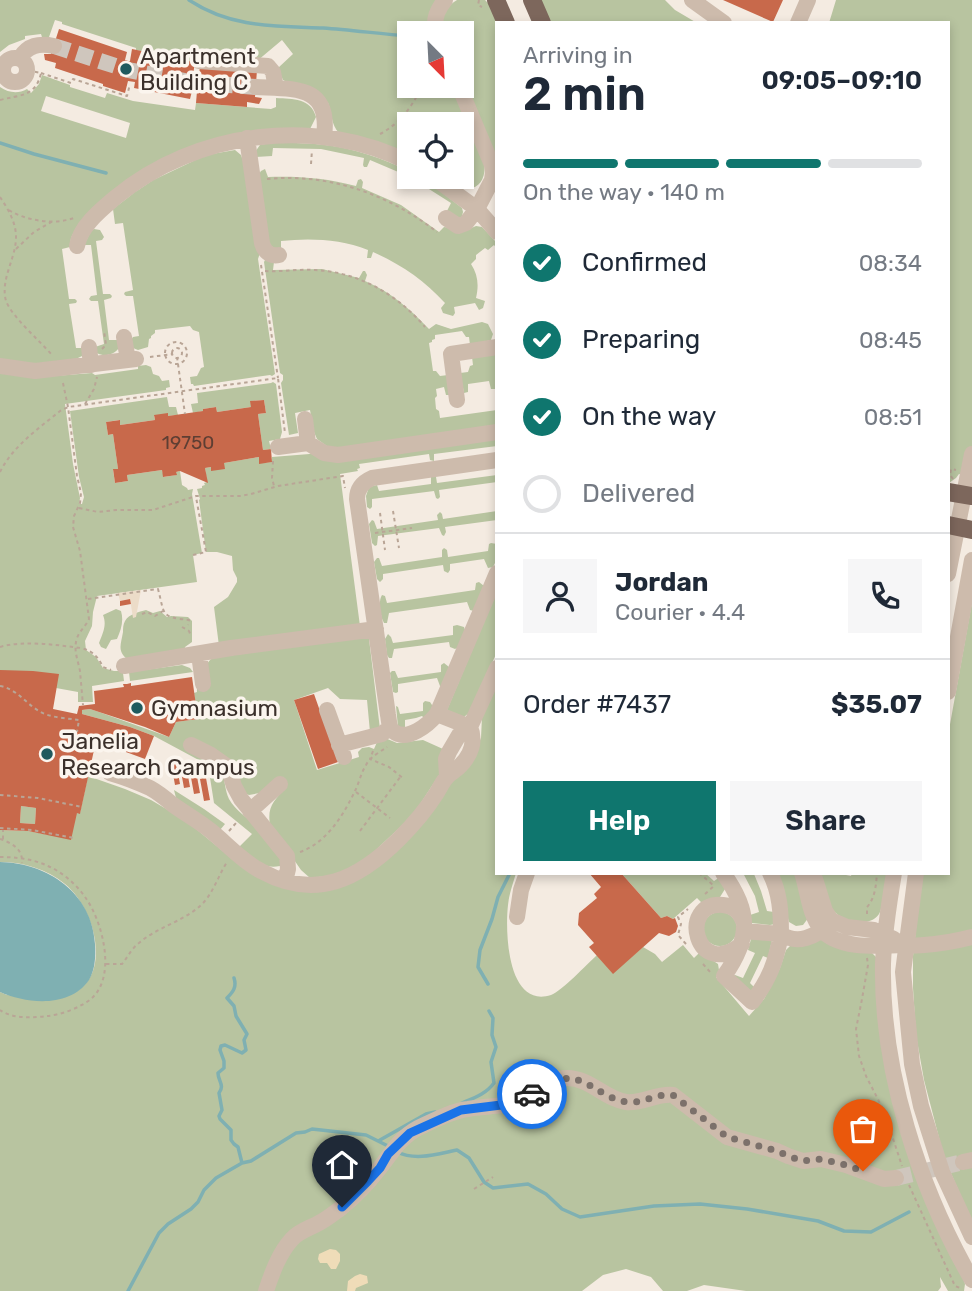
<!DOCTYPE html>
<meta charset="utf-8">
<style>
body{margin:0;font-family:Rubik,sans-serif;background:#f6f6f7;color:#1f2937;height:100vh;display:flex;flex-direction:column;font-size:26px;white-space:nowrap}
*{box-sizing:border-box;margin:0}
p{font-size:23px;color:#747a83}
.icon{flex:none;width:38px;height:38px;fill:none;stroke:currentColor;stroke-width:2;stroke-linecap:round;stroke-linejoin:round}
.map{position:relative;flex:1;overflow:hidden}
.drawer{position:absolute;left:495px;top:21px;width:455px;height:854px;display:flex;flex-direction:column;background:#fff;border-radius:0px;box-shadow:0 4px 10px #0003}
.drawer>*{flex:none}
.needle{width:46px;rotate:156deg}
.fabs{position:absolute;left:397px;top:21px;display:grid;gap:14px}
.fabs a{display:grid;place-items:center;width:77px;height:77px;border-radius:0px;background:#fff;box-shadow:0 4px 10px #0003;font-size:35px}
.pin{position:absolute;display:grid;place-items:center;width:60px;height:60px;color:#fff;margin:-72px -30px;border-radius:50% 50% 50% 0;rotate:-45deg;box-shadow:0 0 7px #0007}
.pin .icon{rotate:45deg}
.courier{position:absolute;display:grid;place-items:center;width:70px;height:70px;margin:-35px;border:5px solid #1a73e8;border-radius:50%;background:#fff;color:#222;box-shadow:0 2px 9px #0007}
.summary em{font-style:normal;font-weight:600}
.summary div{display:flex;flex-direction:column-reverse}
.summary{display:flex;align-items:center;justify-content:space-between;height:119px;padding:0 28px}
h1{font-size:46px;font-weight:600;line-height:52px}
.bar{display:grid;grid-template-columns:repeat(4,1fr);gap:10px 7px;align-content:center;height:84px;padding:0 28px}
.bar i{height:9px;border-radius:5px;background:#e0e1e3}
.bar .active{background:#0f766e}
.bar p{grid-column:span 4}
.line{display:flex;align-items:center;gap:18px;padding:0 28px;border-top:2px solid #e0e1e3}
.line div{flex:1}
.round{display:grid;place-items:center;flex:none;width:74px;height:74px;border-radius:0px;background:#f6f6f7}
ol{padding:0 28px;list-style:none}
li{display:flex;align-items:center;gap:21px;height:77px}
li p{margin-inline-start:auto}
li .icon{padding:7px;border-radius:50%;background:#0f766e;color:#fff;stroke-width:4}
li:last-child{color:#747a83}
li i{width:38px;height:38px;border:4px solid #e0e1e3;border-radius:50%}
.button{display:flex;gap:14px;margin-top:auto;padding:14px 28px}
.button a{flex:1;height:80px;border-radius:0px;background:#0f766e;color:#fff;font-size:28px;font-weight:600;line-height:80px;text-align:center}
.button a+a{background:#f6f6f7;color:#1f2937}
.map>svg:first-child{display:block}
.green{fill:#b8c4a0;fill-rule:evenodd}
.sand{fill:#efdcb8}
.plaza{fill:#ecdcc8}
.water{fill:#7fb0b2}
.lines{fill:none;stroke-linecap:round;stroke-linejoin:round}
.stream{stroke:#7fb0b2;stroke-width:3.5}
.building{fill:#c8694b;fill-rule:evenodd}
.minor-tunnel{stroke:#cfc6bd;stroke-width:16;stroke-dasharray:16 8;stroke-linecap:butt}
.path{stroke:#b9a596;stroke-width:2;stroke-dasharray:3.5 3.5;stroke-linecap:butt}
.minor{stroke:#cdbbac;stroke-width:16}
.major{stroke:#7d675c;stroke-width:18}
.done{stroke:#7c716b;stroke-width:7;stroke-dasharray:0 12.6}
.route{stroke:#1a73e8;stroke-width:9}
.poi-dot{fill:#1f5a5e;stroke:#fbf5ee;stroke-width:2.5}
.labels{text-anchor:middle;stroke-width:7;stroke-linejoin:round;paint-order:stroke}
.number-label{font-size:19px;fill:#5e3e33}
.poi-label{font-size:23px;fill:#3b302b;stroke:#fbf5ee;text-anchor:start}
</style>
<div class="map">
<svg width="972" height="1291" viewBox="0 0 972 1291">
<rect width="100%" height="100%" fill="#f4ebe1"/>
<!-- green -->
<path class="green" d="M0,0H436L430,33H410V86H452L484,162C487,177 479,193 461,187C455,185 450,180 445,177H462V124H410L409,156L339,133C331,125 332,113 328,103L283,80L278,68L293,54L282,40L257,61L195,62L136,50V48L62,24V22L55,20L49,37H42L41,34L25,36V39L9,45L0,52Z
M457,0H485L491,6L497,23V161L462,78V33H443C439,19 445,7 457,0Z
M540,0H665L675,10L697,23H550Z
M836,0H972V477L959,474L956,478L949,483L948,23H829Z
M42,75L70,85V87L105,98L107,93L133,101L195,110L196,103L271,109L276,107V98C293,99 311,98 316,117L310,129L214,139L73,234L71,238L70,247L62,249L69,299H75L77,301L76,303L69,304L76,348H82L84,355L76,359L34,366L0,361V87C9,93 18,94 27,89L31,93L39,84ZM46,96L130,123L126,138L41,111Z
M275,142C292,143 309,143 325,145C355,148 383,159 409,171L410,177L370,160L367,167H364L363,165L364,158L321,149L273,148L272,156L256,157L255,152L260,145Z
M235,150L241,155L243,161L260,253L258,259L275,374L272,376L270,375L194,386L193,384H191L190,377L197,376L201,368L204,367L199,332L193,330L190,326L155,330V333L151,336V338L149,339L148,347L138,350L133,348L131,340L133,337L139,336L133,296H126L124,294L125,292L133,290L123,223L115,224L113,209L147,183L206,155Z
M265,169L268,177C298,176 326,178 356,186L358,180L361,179L363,182L362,188L401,205L439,232L444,227L467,230L476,226L482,227L497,243V249L494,245L488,250L485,248L476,255V259L471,264C478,275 479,285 476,298L485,301L483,308L479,310L475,303L454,307L455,313L453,316L443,313L441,308L445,303C424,280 402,265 373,252L371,258H367L368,250C340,239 310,238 281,241V248L278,250L269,245L259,174L261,171Z
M410,177H420L426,180L462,208L463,212L461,220L447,211L451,203Z
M94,229L100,230L104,237L102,240L96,241L103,294H110L112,296L111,298L104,300L109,340H117L119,348C114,355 104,357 97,353L95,347L104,344L98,301H91L89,299L91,296L97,295L91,245H84L91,231Z
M266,258L274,262L273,270L322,269L359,278L363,271H365L367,275L365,281C391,292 410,309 429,329L436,324L451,329L482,322L488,324L493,334L491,340L470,345L469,337H466L462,331L435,335V339L432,340V342L429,343L433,371H436L440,376L448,375L450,395H446L444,387L436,389L437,396L435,398L436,409L439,411L440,418L497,410V426L331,449L317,439L314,432L310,410L295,413L298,433L289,435L281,383L283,380V375L280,373L264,262Z
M497,354V364L495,365L497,375V389H491L489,381L468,384V392L464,393L460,373L468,372L470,366L473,365L472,357Z
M146,365L151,367L153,374L159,376L162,381L169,380L170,387L166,388V390L65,404L73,464L80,498L79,504H82L84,497L79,477L70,411L167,397L169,407H176L178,415L168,416V414L154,416L155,420L120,425L119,420L106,422L108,435L113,434L118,469L113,470L115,483L128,481L127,475L162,470L164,477L176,475V472L180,471L182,485L187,488L188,490L193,489L192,494L202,553L193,555L197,582L97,596L93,612L92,626L85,641L86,650L96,657L103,668L114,671H120L123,673L124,681L92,686L93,702H78V692L56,688L0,759V372L55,376L92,373L95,375L138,369V366Z
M273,382L276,384L282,432L280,439L269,441L271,449L263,450L258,414L266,413L264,400L251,401V407L217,412L216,407L203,409V411L193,413L191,404L198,403L197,393L271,383Z
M497,439V446L434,454V461L430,460L429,454L359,464L360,468L357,469L358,471L340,474L360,626L219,646L214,607L228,597L237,582V578L233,570L232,556L217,552H206L199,500L200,499L197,489L202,488V486L205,485L204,483L207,482L205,468L211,467V470L224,463L259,457L260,463L272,462V457Z
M497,475V482L439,490L440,497L438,499L436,498L434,491L372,499V507L370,509L367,507L366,496L369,487L377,485L379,491L431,484V476L436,477L437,483Z
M497,511V520L445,527L446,532L444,536L442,535L439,528L378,536L377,545L375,546L372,543L369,524L372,520L374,521L377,529L438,520L437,515L440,512L442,514L443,519Z
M491,543L497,544V559L493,567L488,568L484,559L450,564V570L448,573L444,571L443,565L383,574V579L380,582L377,579L374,562L377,558H379L382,566L442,557V550L444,548L447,550L448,557L488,551L489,544Z
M479,582L484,586L474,611L470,610L467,602L389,613L387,623H384C380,616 378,601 382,595L385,596L387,603L475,590L476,583Z
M497,591V652L470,712L464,717L447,710Z
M972,602V1222L944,1157L924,1080L916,1035L913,988V956L922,873H948L949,730Z
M116,609L121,611C124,621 121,630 117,639L111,640L106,649L101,647L99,643C103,633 107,625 103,615Z
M146,610L153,613L160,611L167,617L171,616L188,617L192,621V642L185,647L184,652L127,659C117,651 121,644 123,632C123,628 123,625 125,621C129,614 139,612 146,610Z
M457,625L464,627L465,630L461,646L455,649L450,647L449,642L394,649L392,658H389L387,655L385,639L388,634L391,637L393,643L453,635V626Z
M363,637L364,639H369L380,729L370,732L367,700L340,699L328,688L294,700L317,770L359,757L358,752L362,748L369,747L374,749L377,742L385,738L397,743L423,740L443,749L441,772L413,815L362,863L335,875L310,878L301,870L270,825C267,807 274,800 286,788L249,795L244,793L222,771C225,780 225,791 229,799C236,811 248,818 257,827C266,837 273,849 281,859L280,866C262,870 253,858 239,847L252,834L214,803L208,765L154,736L130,727L82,714V710L90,709L99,712L169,737L176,722L198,719L194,693L197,692C196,681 204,666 212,658Z
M444,663L449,667L443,686H440L437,678L398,684V692L396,693L393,692L390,673L392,671H395L398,678L441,672V665Z
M182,665L190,668L193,672L130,681L129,672Z
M497,683V873H516C513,884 509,894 508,905C505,931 507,1009 551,995C562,991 587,964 597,955L613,973L643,947L655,954L662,962L683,945L694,958L700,952L718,964L719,970L716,977L749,1016L764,999L780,968L786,950L790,946L817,938L872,953L876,957L881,1029L963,1277L965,1284L964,1291H948L940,1277L941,1287L938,1291H746L704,1285L687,1291H663L651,1277L626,1269L603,1275L582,1291H0V992L7,995C21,996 53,1000 66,996C115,981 96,909 65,884C47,869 23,862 0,862V830L28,831L49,835L77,813H80L88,776L125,789L151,800L168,810L190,824L247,871L334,888L450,784L471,762L481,738L482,717Z
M425,701L430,702L434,708L425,719L422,716L416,718L405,720V729L398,727L396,706L398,707L400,714L423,711V703Z
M174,790L204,809L225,824L220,830L176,798Z
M21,806L36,808L35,824L20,823Z
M621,873H705L714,881L720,877L725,889L720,897L703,904L697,898L673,919L667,916L661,918Z
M743,873H755L754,874L761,891L767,911L774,912L775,924L770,925L751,923L750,915L759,912L755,896Z
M776,873H799L809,917L803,925L796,926L789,922Z
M817,873H836L851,876L852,873H887C885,885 885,900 880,912C873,929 841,922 832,909C825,899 821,884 817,873Z
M703 929a17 17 0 1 1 34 0a17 17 0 1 1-34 0Z
M751,939L772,940L768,958L763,956L750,983L755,988L753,993L734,976L735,975L743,978L755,953L748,950Z"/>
<!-- sand -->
<path class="sand" d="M330,1249L336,1250L340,1254V1261L336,1269H331L327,1263H320L318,1259L319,1254Z
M360,1274L367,1276L368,1283L356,1288L355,1291H347L348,1281L355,1276Z"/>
<!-- plaza -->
<path class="plaza" d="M141,590L136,617L133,618L130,599L120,601L118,593Z"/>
<!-- water -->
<path class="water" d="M0,862C48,863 92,893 95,944C96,956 95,970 89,980C70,1008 27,1004 0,992Z"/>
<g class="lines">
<!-- stream -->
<path class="stream" d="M189,0C231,28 275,26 323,28C352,30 381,34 409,36
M0,143L34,154L106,173
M234,978C237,987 233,992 227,998L234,1006L236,1016L247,1034L244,1040L246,1050L242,1053L225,1045L221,1046L220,1050L224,1061V1068L218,1073C218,1081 225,1085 219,1093L222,1110L219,1116L220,1119L231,1130V1140L234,1144L238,1147L242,1163
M488,984L478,967L480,950L492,919L498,897L510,873
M462,1103C474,1098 486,1094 494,1083L491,1062L496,1047L492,1035L493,1018L489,1011
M380,1140L426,1114L435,1112
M397,1152C416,1161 437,1154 457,1150L469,1158L484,1182L493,1188L528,1184L546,1194L562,1209L580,1217L654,1206L700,1204L747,1209L818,1221L844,1231L871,1232L909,1212
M128,1291L159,1233L168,1224L191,1209L198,1202L204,1190L216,1178L242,1163L251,1161L296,1133L305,1132L312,1129L366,1135L388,1146"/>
</g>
<!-- building -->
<path class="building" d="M723,0H783L773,22Z
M59,29L127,52L125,60L128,61H130L132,49L195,62L193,75H199L200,66L257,70L255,97L262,98L259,104L247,102V107L196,103L197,91H192L190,99L134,88L135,82L128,81L125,93L103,86V84L55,68L56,63L45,60L44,54H51Z
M264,400L266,413L258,414L263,450L271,449L272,462L259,464V457L224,463L225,469L211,471V467L205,468L208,483L180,471L176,472L177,475L163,477L162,470L127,475L128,481L115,483L113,469H118L113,434L108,435L106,422L120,420V425L155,420L154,415L168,413V416L203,411V409L216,407L217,412L251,407L250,401Z
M130,599L131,604L120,606V601Z
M0,670L33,671L59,674L53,709L77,714L79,706L95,704L94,691L124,687L123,684H127L131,683V686L192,677L198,719L176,722L169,737L145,727L99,712L90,709L82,710V714L130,727L154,736L145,759L96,741L80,814L77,813L71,840L28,831L0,830ZM21,806L36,808L35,824L20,823Z
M314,694L338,762L318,769L294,700Z
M176,762L180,784L175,785L171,763Z
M186,765L190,787L184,788L180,766Z
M196,771L200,793L194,794L190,772Z
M206,778L210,800L204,801L200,779Z
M589,873H621L661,918L667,916L673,919L675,918L678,926L676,932L669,936L659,933L613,974L589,947L594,943L578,925L579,913L597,898L594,894L601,887Z"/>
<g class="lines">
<!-- minor-tunnel -->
<path class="minor-tunnel" d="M54,46L128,70L190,82L256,87
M896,1178L963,1162"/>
<!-- path -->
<path class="path" d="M479,0L478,5L482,7
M41,73L71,83L73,79L127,96L130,84
M0,100C19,95 36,97 41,73L27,70
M380,134C399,124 413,106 422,86
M462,149L470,146
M311,164L312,150
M267,179C329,173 388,194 437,232
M0,197C8,209 16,222 16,237C16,259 0,279 6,301C12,317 40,341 52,355
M9,210C26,221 55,225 74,218
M16,249L34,232L53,221
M261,265L278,378
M265,271C281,272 298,269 315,270C358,272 397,294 425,327
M165 353a11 11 0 1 1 22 0a11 11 0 1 1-22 0Z
M172 353a5 5 0 1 1 10 0a5 5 0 1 1-10 0Z
M102,349L106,345L104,331
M150,357L173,354
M177,357L185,414
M63,383L68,407L77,476L81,493L80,503L74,516L73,527L80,551L89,619C86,626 80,630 77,638C73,650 78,660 80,671C81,682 82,694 83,705
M85,404L94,389L97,377
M273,461L272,478L274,486
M0,472C13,446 38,429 60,411L68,407L278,378L285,433
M953,479L950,475L951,469L956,470
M79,508L98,512L116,510H153L196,496H240L251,494L278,486L343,476L345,488
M393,511L399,548
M380,513L385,550
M375,533L412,528
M193,555L206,552L196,497
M88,599L158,589C165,615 160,617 189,620L188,625
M142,614L147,612L155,616L163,611
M182,627L189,631L191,636
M0,647C23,640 57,645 81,648C93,651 98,657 103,667L111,670
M0,686C17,689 25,703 39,711C50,718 66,718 79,720L77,732
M373,751L370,759L389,767L404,779
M356,792L390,818
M0,795L38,798L82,807
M0,828L32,830L74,838
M229,831L236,823
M360,831L401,776
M0,839C12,843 23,849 22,863
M3,839V830
M300,852C326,843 343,816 355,791C359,783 361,773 366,765C370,757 380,752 387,747
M0,857C16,857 33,859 48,866C62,872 76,884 85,897C102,920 117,975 92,998C82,1007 61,1015 47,1016C32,1018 13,1019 0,1010
M699,873L713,885
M705,894L714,886
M867,914V907C875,898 876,886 877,873
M686,944L678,935L681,924L678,917L688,909
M867,958L868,965L862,999L856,1029L859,1056L866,1076L884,1111L902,1166
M106,964H122C128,957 131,949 139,943C157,927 183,922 201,905C213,894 218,876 227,862
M703,964L711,973
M909,1185L955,1286L960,1288
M474,1189L493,1177"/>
<!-- minor -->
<path class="minor" d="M692,0L724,23
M798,23L808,0
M437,33C432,21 437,10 445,0
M3 70a12 12 0 1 1 24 0a12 12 0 1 1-24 0Z
M20,58C28,45 39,43 54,46
M199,61L268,66L273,72L276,88
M256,87C295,89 331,85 324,137
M247,138L262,243C264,251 270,257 279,255
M433,177L477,209L497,232
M446,218L458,226L466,223L477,209L492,180L493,172L492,165L459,86
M77,246C80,226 102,209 116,197C196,131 317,115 410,163
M124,337L128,360
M89,347L91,365
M0,366L35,371L136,359
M457,400L451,354L497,347
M305,419L308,443
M278,447L308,443L324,453L338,455L497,432
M497,460L372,478C363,482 357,488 357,499L388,715C389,720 389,728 393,731C407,743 429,724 437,714L497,573
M948,574L972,454
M199,654L203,684
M124,666L231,648L376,629
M948,692L972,560
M327,710L344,757
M437,714L470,727
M191,745L211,755L228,767L234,786L241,799L287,856L288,869L285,881
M339,745L382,734L390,727
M110,773C124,777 137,782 150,788C159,793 165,798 172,804C184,813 199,821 211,831C227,844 243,862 261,871C316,901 359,879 399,839C413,825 426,810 436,794C440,788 443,780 448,776C451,772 457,770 460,766C471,755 476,741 470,727
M447,776L446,759L449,752L459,735L470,727L497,668
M250,811L280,784
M723,873C751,911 751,938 724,976L752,1002C769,980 776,962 781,934
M802,873C808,891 809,914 821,929C838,950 879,946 903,945C910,945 917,946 924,945C941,944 956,941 972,937
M894,873C889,903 884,933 883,964C881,1071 919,1188 972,1280
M916,873L903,972L912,1064L921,1106L942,1172L972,1237
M815,879L825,911L831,920L847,927L874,930L894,939
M517,917L521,890L527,873
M744,931L781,934C781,912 780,893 770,873
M781,934C797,945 816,937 828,924
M742,944C696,982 677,901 723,905C733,906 740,911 743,921
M963,1162L972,1160
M266,1291C272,1273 279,1253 292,1239C299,1231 310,1228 319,1223C327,1219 334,1213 341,1208C354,1197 368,1183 378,1170C392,1153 398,1139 418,1128C433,1121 451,1111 468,1109C486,1106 503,1107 520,1101C536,1095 550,1078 567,1078C590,1078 605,1099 626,1102C642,1104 657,1093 673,1095L727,1137L777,1151L788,1156L803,1161L821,1159L846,1165L884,1179L896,1178"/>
<!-- major -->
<path class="major" d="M496,0L506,23
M532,0L542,23
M948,492L972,496
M948,525L972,530"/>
</g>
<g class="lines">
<!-- done -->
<path class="done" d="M532,1094C565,1075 569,1072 603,1093C611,1097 619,1102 629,1102C644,1103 657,1093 673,1095L727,1137L777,1151L788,1156L803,1161L821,1159L846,1165L863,1171"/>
<!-- route -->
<path class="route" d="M342,1207L368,1181L380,1168L388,1154L410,1133L461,1110L509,1104L523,1100L532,1094"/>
</g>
<!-- markers -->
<g class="poi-dot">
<circle cx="126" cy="69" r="7"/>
<circle cx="137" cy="708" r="7"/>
<circle cx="47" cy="754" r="7"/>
</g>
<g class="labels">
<!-- number labels -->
<g class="number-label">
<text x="188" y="449">19750</text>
</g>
<!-- poi labels -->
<g class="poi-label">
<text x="140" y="64">Apartment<tspan x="140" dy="26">Building C</tspan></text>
<text x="151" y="716">Gymnasium</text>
<text x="61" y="749">Janelia<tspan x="61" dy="26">Research Campus</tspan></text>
</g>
</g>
</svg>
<div class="fabs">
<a><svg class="needle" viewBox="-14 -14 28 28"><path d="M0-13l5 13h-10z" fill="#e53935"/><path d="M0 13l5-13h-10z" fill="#747a83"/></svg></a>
<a><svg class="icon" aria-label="locate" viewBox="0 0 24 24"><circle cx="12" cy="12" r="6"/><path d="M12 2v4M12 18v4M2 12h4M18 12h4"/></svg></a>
</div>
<div class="pin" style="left:863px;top:1171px;background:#ea580c"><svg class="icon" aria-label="bag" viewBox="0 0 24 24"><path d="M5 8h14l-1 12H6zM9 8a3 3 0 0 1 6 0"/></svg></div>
<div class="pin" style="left:342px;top:1207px;background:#1f2937"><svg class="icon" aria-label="home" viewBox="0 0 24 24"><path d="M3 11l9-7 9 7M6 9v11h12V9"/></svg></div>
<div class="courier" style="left:532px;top:1094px"><svg class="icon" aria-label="car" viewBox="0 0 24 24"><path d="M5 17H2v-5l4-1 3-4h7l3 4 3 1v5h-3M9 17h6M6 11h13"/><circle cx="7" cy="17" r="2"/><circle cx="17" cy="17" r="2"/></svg></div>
<section class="drawer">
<div class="summary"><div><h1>2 min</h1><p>Arriving in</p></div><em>09:05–09:10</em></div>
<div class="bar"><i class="active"></i><i class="active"></i><i class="active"></i><i></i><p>On the way · 140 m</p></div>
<ol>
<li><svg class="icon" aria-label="check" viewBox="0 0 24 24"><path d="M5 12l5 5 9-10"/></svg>Confirmed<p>08:34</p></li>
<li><svg class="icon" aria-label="check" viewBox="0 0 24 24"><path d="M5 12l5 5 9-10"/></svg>Preparing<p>08:45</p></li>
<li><svg class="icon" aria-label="check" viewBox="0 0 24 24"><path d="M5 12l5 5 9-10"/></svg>On the way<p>08:51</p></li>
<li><i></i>Delivered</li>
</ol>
<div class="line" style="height:126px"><a class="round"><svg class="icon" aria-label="person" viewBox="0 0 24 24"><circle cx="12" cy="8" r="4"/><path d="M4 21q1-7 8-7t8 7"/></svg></a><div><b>Jordan</b><p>Courier · 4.4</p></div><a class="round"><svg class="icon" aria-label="phone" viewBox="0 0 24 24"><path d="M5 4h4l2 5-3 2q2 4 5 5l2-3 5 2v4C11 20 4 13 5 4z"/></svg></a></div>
<div class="line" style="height:91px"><div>Order #7437</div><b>$35.07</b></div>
<div class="button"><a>Help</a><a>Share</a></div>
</section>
</div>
